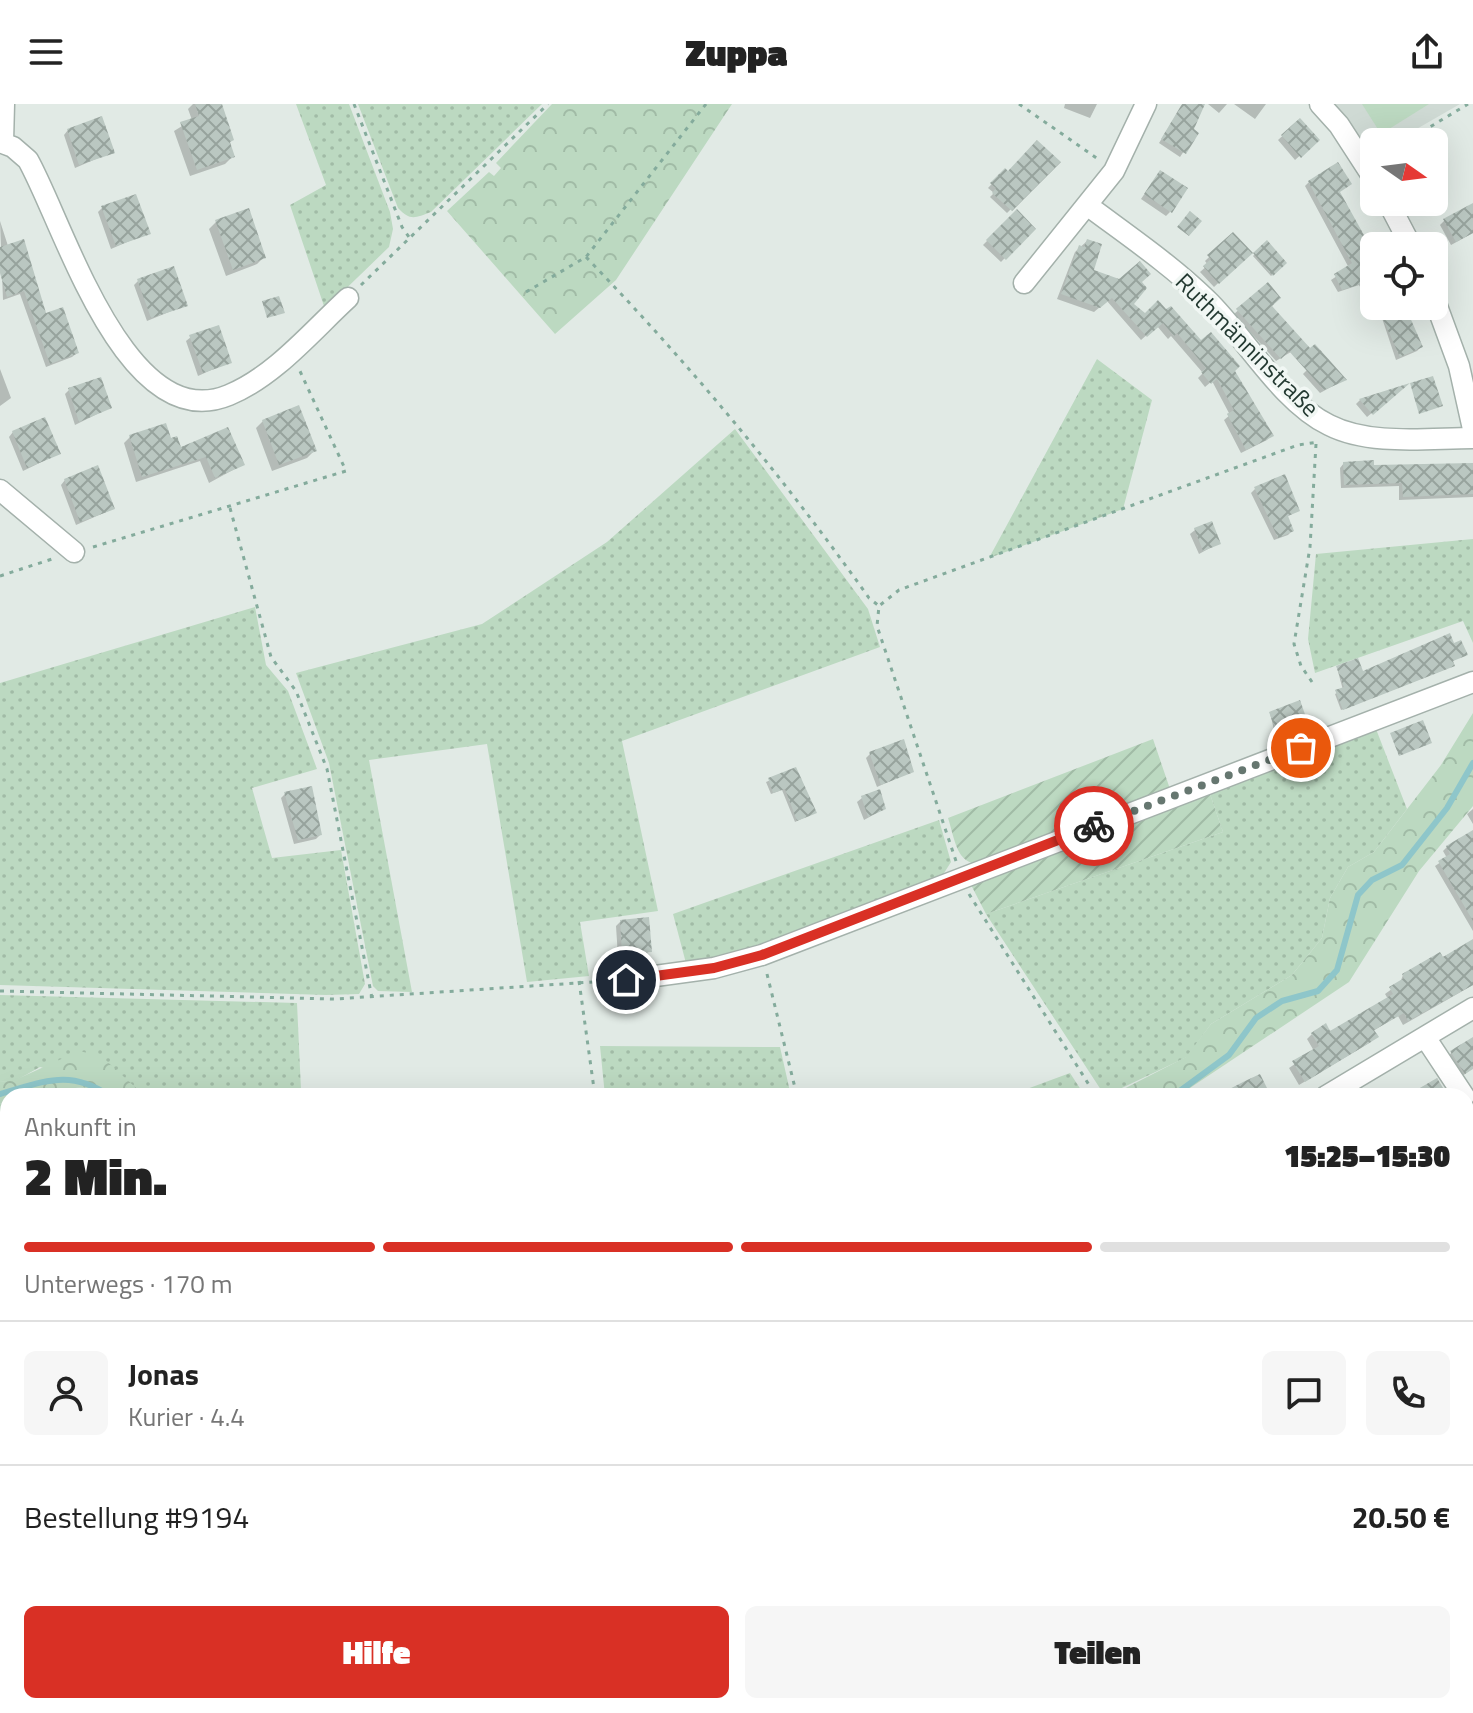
<!DOCTYPE html>
<html lang="de">
<meta charset="utf-8">
<style>
body{margin:0;font-family:"Titillium Web",sans-serif;background:#f6f6f6;color:#222;height:100vh;display:flex;flex-direction:column;font-size:30px;white-space:nowrap}
*{box-sizing:border-box;margin:0}
p{font-size:26px;color:#767676}
.icon{flex:none;width:44px;height:44px;fill:none;stroke:currentColor;stroke-width:2;stroke-linecap:round;stroke-linejoin:round}
.map{position:relative;flex:1;overflow:hidden}
.panel{position:absolute;left:0px;top:984px;width:1474px;height:626px;display:flex;flex-direction:column;background:#fff;border-radius:24px 24px 0 0;box-shadow:0 8px 32px #0002}
.panel>*{flex:none}
.needle{width:52px;rotate:104deg}
.tools{position:absolute;left:1360px;top:24px;display:grid;gap:16px}
.tools a{display:grid;place-items:center;width:88px;height:88px;border-radius:12px;background:#fff;box-shadow:0 8px 32px #0002;font-size:40px}
.pin{position:absolute;display:grid;place-items:center;width:68px;height:68px;color:#fff;margin:-34px;border:4px solid #fff;border-radius:50%;box-shadow:0 2px 8px #0007}
.courier{position:absolute;display:grid;place-items:center;width:80px;height:80px;margin:-40px;border:6px solid #d93025;border-radius:50%;background:#fff;color:#222;box-shadow:0 2px 10px #0007}
.headline em{font-style:normal;font-weight:800}
.headline div{display:flex;flex-direction:column-reverse}
.headline{display:flex;align-items:center;justify-content:space-between;height:136px;padding:0 24px}
h1{font-size:52px;font-weight:800;line-height:60px}
.bar{display:grid;grid-template-columns:repeat(4,1fr);gap:12px 8px;align-content:center;height:96px;padding:0 24px}
.bar i{height:10px;border-radius:6px;background:#e0e0e0}
.bar .on{background:#d93025}
.bar p{grid-column:span 4}
.line{display:flex;align-items:center;gap:20px;padding:0 24px;border-top:2px solid #e0e0e0}
.line div{flex:1}
.round{display:grid;place-items:center;flex:none;width:84px;height:84px;border-radius:12px;background:#f6f6f6}
.cta{display:flex;gap:16px;margin-top:auto;padding:16px 24px}
.cta a{flex:1;height:92px;border-radius:12px;background:#d93025;color:#fff;font-size:32px;font-weight:800;line-height:92px;text-align:center}
.cta a+a{background:#f6f6f6;color:#222}
header{display:flex;justify-content:space-between;align-items:center;height:104px;padding:0 24px;background:#fff;font-size:36px;font-weight:800}
.map>svg:first-child{display:block}
.built{fill:#cfdad4}
.grass{fill:url(#grass-dots)}
.forest{fill:url(#forest-crowns)}
.park{fill:#bcd9c1}
.garden{fill:url(#garden-furrows)}
.shadow{fill:#0003}
.lines{fill:none;stroke-linecap:round;stroke-linejoin:round}
.stream{stroke:#8ec6ca;stroke-width:6}
.building{fill:url(#building-cross-hatch)}
.minor-casing{stroke:#a4b1ab;stroke-width:23}
.path{stroke:#84ab9c;stroke-width:3;stroke-dasharray:4 6;stroke-linecap:butt}
.minor{stroke:#fff;stroke-width:20}
.done{stroke:#667770;stroke-width:8;stroke-dasharray:0 14.4}
.route{stroke:#d93025;stroke-width:10}
.labels{text-anchor:middle;stroke-width:7;stroke-linejoin:round;paint-order:stroke}
.street-label{font-size:24px;fill:#233931;stroke:#f1f7f4}
</style>
<header><svg class="icon" aria-label="menu" viewBox="0 0 24 24"><path d="M4 6h16M4 12h16M4 18h16"/></svg>Zuppa<svg class="icon" aria-label="share" viewBox="0 0 24 24"><path d="M12 15V3M7 8l5-5 5 5M5 13v7h14v-7"/></svg></header>
<div class="map">
<svg width="1473" height="1609" viewBox="0 0 1473 1609">
<defs>
<pattern id="grass-dots" width="8" height="8" patternUnits="userSpaceOnUse" patternTransform="scale(2)"><rect width="8" height="8" fill="#bcd9c1"/><path d="M2 2h.1M6 6h.1" fill="none" stroke="#a1bba6" stroke-width="1.8" stroke-linecap="round"/></pattern>
<pattern id="forest-crowns" width="20" height="18" patternUnits="userSpaceOnUse" patternTransform="scale(2)"><rect width="20" height="18" fill="#bcd9c1"/><path d="M2 6a3 3 0 1 1 6 0M12 15a3 3 0 1 1 6 0" fill="none" stroke="#a1bba6"/></pattern>
<pattern id="garden-furrows" width="10" height="10" patternUnits="userSpaceOnUse" patternTransform="scale(2)"><rect width="10" height="10" fill="#bcd9c1"/><path d="M-1 1l2-2M0 10L10 0M9 11l2-2" fill="none" stroke="#a1bba6"/></pattern>
<pattern id="building-cross-hatch" width="8" height="8" patternUnits="userSpaceOnUse" patternTransform="scale(2)"><rect width="8" height="8" fill="#bac7c1"/><path d="M0 0l8 8M0 8l8-8" fill="none" stroke="#97a39d"/></pattern>
</defs>
<rect width="100%" height="100%" fill="#e1eae5"/>
<!-- built -->
<path class="built" d="M1334,0H1460L1394,38H1374V50L1370,52Z
M1466,1536L1473,1539V1609H1380V1602H1466Z
M273,1602H1343L1344,1609H253Z"/>
<!-- grass -->
<path class="grass" d="M296,0H349L390,108L393,125L389,143L325,205L290,101L326,81Z
M358,0H542L431,108C415,114 410,117 398,104Z
M1097,255L1152,296L1123,405L989,454Z
M735,325L868,505L880,543L622,637L658,807L580,818L589,872L527,878L487,640L369,656L412,888L378,887L373,882L329,659L296,569L482,520L607,438Z
M1473,435V539L1463,517L1315,569L1308,535L1316,450Z
M255,503L266,561L288,587L317,665L252,684L272,754L341,746L365,880L359,890L326,891L0,881V579Z
M1376,625L1407,705L1374,748L1348,763L1330,794L1322,834L1292,871L1211,920L1187,953L1105,992L986,810L1223,728L1210,690Z
M939,716L951,758L939,777L738,853L687,863L673,810Z
M0,891L297,899L301,986L245,992H145L40,963L15,977L0,978Z
M600,942L780,943L791,992H605Z
M1070,969L1085,992H1008Z
M85,983L97,992H19L28,988Z
M8,997V1144L0,1127V1000Z
M4,1166L8,1175V1411L0,1414V1167Z
M8,1473V1602H110L115,1609H0V1475Z"/>
<!-- forest -->
<path class="forest" d="M552,0H732L616,176L555,230L447,107L489,68L494,72L501,64L496,59Z
M1473,609V702L1419,767L1349,878L1178,992H1110L1186,953L1211,920L1292,871L1322,834L1330,794L1348,763L1374,748L1441,661Z
M79,947L101,952L145,992H97L84,983L8,992V997L0,1000V978L15,976Z
M301,986L364,989L372,992H245Z"/>
<!-- park -->
<path class="park" d="M1362,0H1429L1381,30Z"/>
<!-- garden -->
<path class="garden" d="M1153,635L1171,688L981,760C956,761 955,735 948,714Z
M1210,690L1223,728L986,810L969,777Z"/>
<!-- shadow -->
<path class="shadow" d="M193,0H220L232,53L225,60L190,72L174,27L192,16L188,5Z
M1065,0H1097L1090,14L1064,4Z
M1208,0H1227L1219,9Z
M1234,0H1266L1255,15Z
M1178,9L1196,29L1180,53L1159,39Z
M1300,16L1317,36L1295,56L1278,36Z
M68,26L112,48L75,64L64,31Z
M1058,58L1007,109L990,93L994,89L988,84L1005,66L1008,70Z
M1156,73L1170,108L1166,112L1141,95Z
M1309,78L1338,89L1374,152L1371,202L1359,181L1338,188L1331,176L1349,164L1305,82Z
M102,104L148,129L111,145L98,108Z
M1017,107L1033,125L1001,158L983,141Z
M1473,111V129L1451,141L1440,121L1444,117Z
M0,117L8,142L45,212L77,249L72,253L46,263L20,190L3,196Z
M216,118L264,153L257,160L226,172L209,125Z
M1233,130L1250,149L1214,183L1200,168L1208,161L1205,157Z
M1087,137L1091,167L1120,177L1139,178L1132,200L1145,212L1158,199L1232,267L1271,331L1267,336L1241,349L1224,316L1230,311L1212,277L1205,283L1198,274L1203,269L1171,232L1168,235L1157,222L1141,236L1107,197L1094,208L1057,195L1075,148Z
M1267,139L1284,159L1271,172L1253,152Z
M139,176L186,201L147,217L134,181Z
M1267,181L1269,202L1299,243L1276,257L1234,210Z
M1378,202H1403L1421,243L1417,247L1396,256Z
M191,233L229,258L198,272L186,237Z
M0,265L11,294L0,302Z
M1307,266L1344,276L1320,289L1303,270Z
M1403,283L1367,313L1356,300L1360,296Z
M69,286L109,304L75,321L65,290Z
M263,317L314,347L307,354L272,367L256,324Z
M13,328L58,350L23,367L9,333Z
M130,333L170,336L180,346L242,361L209,379L200,357L136,378L124,339Z
M1344,359L1372,363L1473,360V393L1399,396V382L1341,384L1340,364Z
M65,376L113,405L76,421L61,381Z
M1255,385L1298,406L1287,413L1292,427L1288,431L1274,436L1251,389Z
M1195,426L1219,439L1199,450L1190,430Z
M1451,558V563L1341,606L1335,590L1343,586L1337,564L1362,569Z
M1270,609L1304,620L1275,630Z
M870,650L912,667L877,683L866,654Z
M795,666L814,709L795,718L782,686L771,690L766,678Z
M285,690L320,731L316,735L294,740L281,694Z
M862,694L884,705L864,716L857,698Z
M1473,705V720L1467,710Z
M1473,729V827L1435,762L1447,754L1443,747L1447,743Z
M621,817L649,847L645,851L618,853L616,822Z
M1473,839V881L1403,921L1398,912L1373,927L1371,938L1299,981L1289,964L1314,947L1307,935L1312,930H1330L1388,895L1385,890L1400,879L1403,871Z
M1473,935V964L1461,973L1447,952Z
M1469,1044L1473,1056L1466,1061V1045Z
M1466,1072L1473,1075L1466,1095Z
M1473,1237V1325L1466,1340V1252Z
M1466,1343L1473,1346L1466,1363Z
M1466,1369L1473,1372L1466,1412Z
M1466,1417L1473,1421V1485L1466,1497Z
M8,1481V1511L0,1514V1483Z
M131,1602H170L151,1609H134Z
M423,1602H556L559,1609H425Z
M644,1602H763V1604L758,1609H644Z
M862,1602H938L917,1609H864Z
M954,1602H1034L1013,1609H957Z
M1327,1606V1609H1258Z"/>
<g class="lines">
<!-- stream -->
<path class="stream" d="M0,990C44,978 69,964 110,992
M1173,992L1229,951L1256,914L1282,897L1318,887L1337,866L1358,791L1372,776L1402,761L1447,704L1473,659"/>
</g>
<!-- building -->
<path class="building" d="M195,0H222L234,36L230,38L235,53L197,66L180,18L199,12Z
M1182,0H1205L1194,25L1199,29L1186,50L1161,35Z
M102,12L115,49L79,61L67,25Z
M1300,14L1320,36L1301,54L1281,31Z
M1037,36L1061,58L1012,107L992,89L996,84L990,79L1005,64L1008,67Z
M1338,58L1352,80L1340,88L1374,149V197L1364,179L1342,186L1334,170L1352,159L1308,77Z
M1160,66L1188,84L1172,109L1144,90Z
M136,90L151,130L116,142L101,102Z
M1473,99V129L1456,138L1443,115Z
M249,104L266,154L233,166L215,116Z
M1017,105L1036,125L1006,156L986,136Z
M1190,107L1202,117L1189,132L1177,123Z
M1233,128L1253,149L1219,180L1203,162L1211,155L1207,151Z
M24,135L46,209L63,203L79,249L50,260L24,187L7,193L0,169V143Z
M1087,135L1102,140L1094,166L1119,175L1140,157L1151,170L1142,178L1147,184L1134,200L1145,209L1158,196L1166,205L1171,202L1201,236L1211,228L1240,262L1235,267L1274,332L1246,346L1227,310L1234,306L1217,275L1211,280L1201,268L1206,264L1177,229L1174,232L1163,219L1147,233L1112,194L1100,204L1061,190L1079,141L1084,143Z
M1267,136L1287,159L1273,172L1253,149Z
M174,162L188,202L151,214L137,175Z
M1268,178L1281,194L1272,202L1310,244L1315,240L1347,276L1324,286L1289,247L1281,255L1236,205Z
M279,192L285,209L267,214L262,197Z
M1377,202H1405L1423,243L1400,253Z
M219,221L232,259L203,269L189,231Z
M1433,272L1443,302L1419,310L1410,279Z
M101,273L112,304L79,318L68,284Z
M1410,279L1373,311L1359,295Z
M299,301L317,347L279,361L262,316Z
M45,313L61,350L27,364L12,327Z
M166,319L171,334L177,332L181,343L228,323L245,361L215,374L206,353L142,373L129,331Z
M1374,356V361L1473,359V390L1403,393L1402,379L1344,381L1343,358Z
M98,361L115,405L80,418L64,375Z
M1285,370L1300,407L1288,412L1294,427L1278,434L1254,383Z
M1212,417L1221,440L1203,447L1194,424Z
M1450,529L1454,539L1461,536L1468,551L1453,557L1455,562L1343,606L1335,586L1344,583L1336,562L1358,554L1363,567Z
M1300,596L1308,619L1277,630L1269,608Z
M1423,616L1432,639L1399,652L1390,629Z
M904,635L914,668L881,681L869,648Z
M796,663L817,709L797,717L785,685L773,689L768,674Z
M312,682L322,731L298,736L284,688Z
M880,685L886,705L868,713L861,692Z
M1473,726V817L1438,757L1450,750L1446,742Z
M649,813L652,848L622,850L620,816Z
M1473,835V881L1408,917L1404,909L1374,926L1379,933L1305,978L1292,957L1319,942L1311,929L1326,919L1330,927L1393,890L1389,883L1404,874L1402,870L1440,848L1443,853Z
M1473,933V965L1465,970L1450,947Z
M1260,970L1271,992H1216L1243,978Z
M1437,974L1448,992H1406Z"/>
<g class="lines">
<defs>
<path id="minor" d="M1320,0L1339,21L1374,75
M0,38L13,43L28,56C64,120 126,334 229,291C275,272 312,227 348,194
M3,38L4,0
M1388,98L1411,142
M1087,101C1127,131 1170,160 1206,195C1245,232 1280,297 1329,321C1370,342 1428,334 1473,334
M1024,179L1114,67L1146,0
M1434,194L1459,262L1473,325
M0,386L74,448
M626,876L714,864L762,851L1473,578
M1425,933L1464,992
M1326,992L1473,904
M1466,1140L1473,1125
M0,1453L8,1451
M404,1602L406,1609
M595,1602L597,1609
M1376,1602V1609
M237,1609L256,1602
M1152,1609L1172,1602"/>
</defs>
<!-- minor casing -->
<use href="#minor" class="minor-casing"/>
<!-- path -->
<path class="path" d="M354,0L402,123L409,133
M1019,0L1098,55
M1405,38L1468,0
M586,153C691,262 781,370 869,494L879,502
M361,181L548,0
M526,188L586,153L706,0
M230,404L271,553L296,587L327,665L372,894
M93,443L346,367L299,265
M0,472L52,455
M1312,578L1301,562L1294,540L1310,443L1316,340
M956,757L877,522L879,502L899,486L1298,341L1318,338
M969,790L1096,992
M767,870L797,992
M579,877L595,992
M0,887L335,895L607,877
M0,1136L8,1156
M1466,1527L1473,1530
M113,1602L118,1609"/>
<!-- minor -->
<use href="#minor" class="minor"/>
</g>
<g class="lines">
<!-- done -->
<path class="done" d="M1094,722L1301,644"/>
<!-- route -->
<path class="route" d="M626,876L714,864L762,851L1094,722"/>
</g>
<g class="labels">
<!-- street labels -->
<g class="street-label">
<text transform="translate(1247 241) rotate(45)" y="8">Ruthmänninstraße</text>
</g>
</g>
</svg>
<div class="tools">
<a><svg class="needle" viewBox="-14 -14 28 28"><path d="M0-13l5 13h-10z" fill="#e53935"/><path d="M0 13l5-13h-10z" fill="#767676"/></svg></a>
<a><svg class="icon" aria-label="locate" viewBox="0 0 24 24"><circle cx="12" cy="12" r="6"/><path d="M12 2v4M12 18v4M2 12h4M18 12h4"/></svg></a>
</div>
<div class="pin" style="left:1301px;top:644px;background:#ea580c"><svg class="icon" aria-label="bag" viewBox="0 0 24 24"><path d="M5 8h14l-1 12H6zM9 8a3 3 0 0 1 6 0"/></svg></div>
<div class="pin" style="left:626px;top:876px;background:#1f2937"><svg class="icon" aria-label="home" viewBox="0 0 24 24"><path d="M3 11l9-7 9 7M6 9v11h12V9"/></svg></div>
<div class="courier" style="left:1094px;top:722px"><svg class="icon" aria-label="bike" viewBox="0 0 24 24"><circle cx="6" cy="16" r="4"/><circle cx="18" cy="16" r="4"/><path d="M6 16l4-8h5l3 8M10 8l3 8H6M13 5h3"/></svg></div>
<section class="panel">
<div class="headline"><div><h1>2 Min.</h1><p>Ankunft in</p></div><em>15:25–15:30</em></div>
<div class="bar"><i class="on"></i><i class="on"></i><i class="on"></i><i></i><p>Unterwegs · 170 m</p></div>
<div class="line" style="height:144px"><a class="round"><svg class="icon" aria-label="person" viewBox="0 0 24 24"><circle cx="12" cy="8" r="4"/><path d="M4 21q1-7 8-7t8 7"/></svg></a><div><b>Jonas</b><p>Kurier · 4.4</p></div><a class="round"><svg class="icon" aria-label="chat" viewBox="0 0 24 24"><path d="M4 5h16v11H9l-5 4z"/></svg></a><a class="round"><svg class="icon" aria-label="phone" viewBox="0 0 24 24"><path d="M5 4h4l2 5-3 2q2 4 5 5l2-3 5 2v4C11 20 4 13 5 4z"/></svg></a></div>
<div class="line" style="height:104px"><div>Bestellung #9194</div><b>20.50 €</b></div>
<div class="cta"><a>Hilfe</a><a>Teilen</a></div>
</section>
</div>
